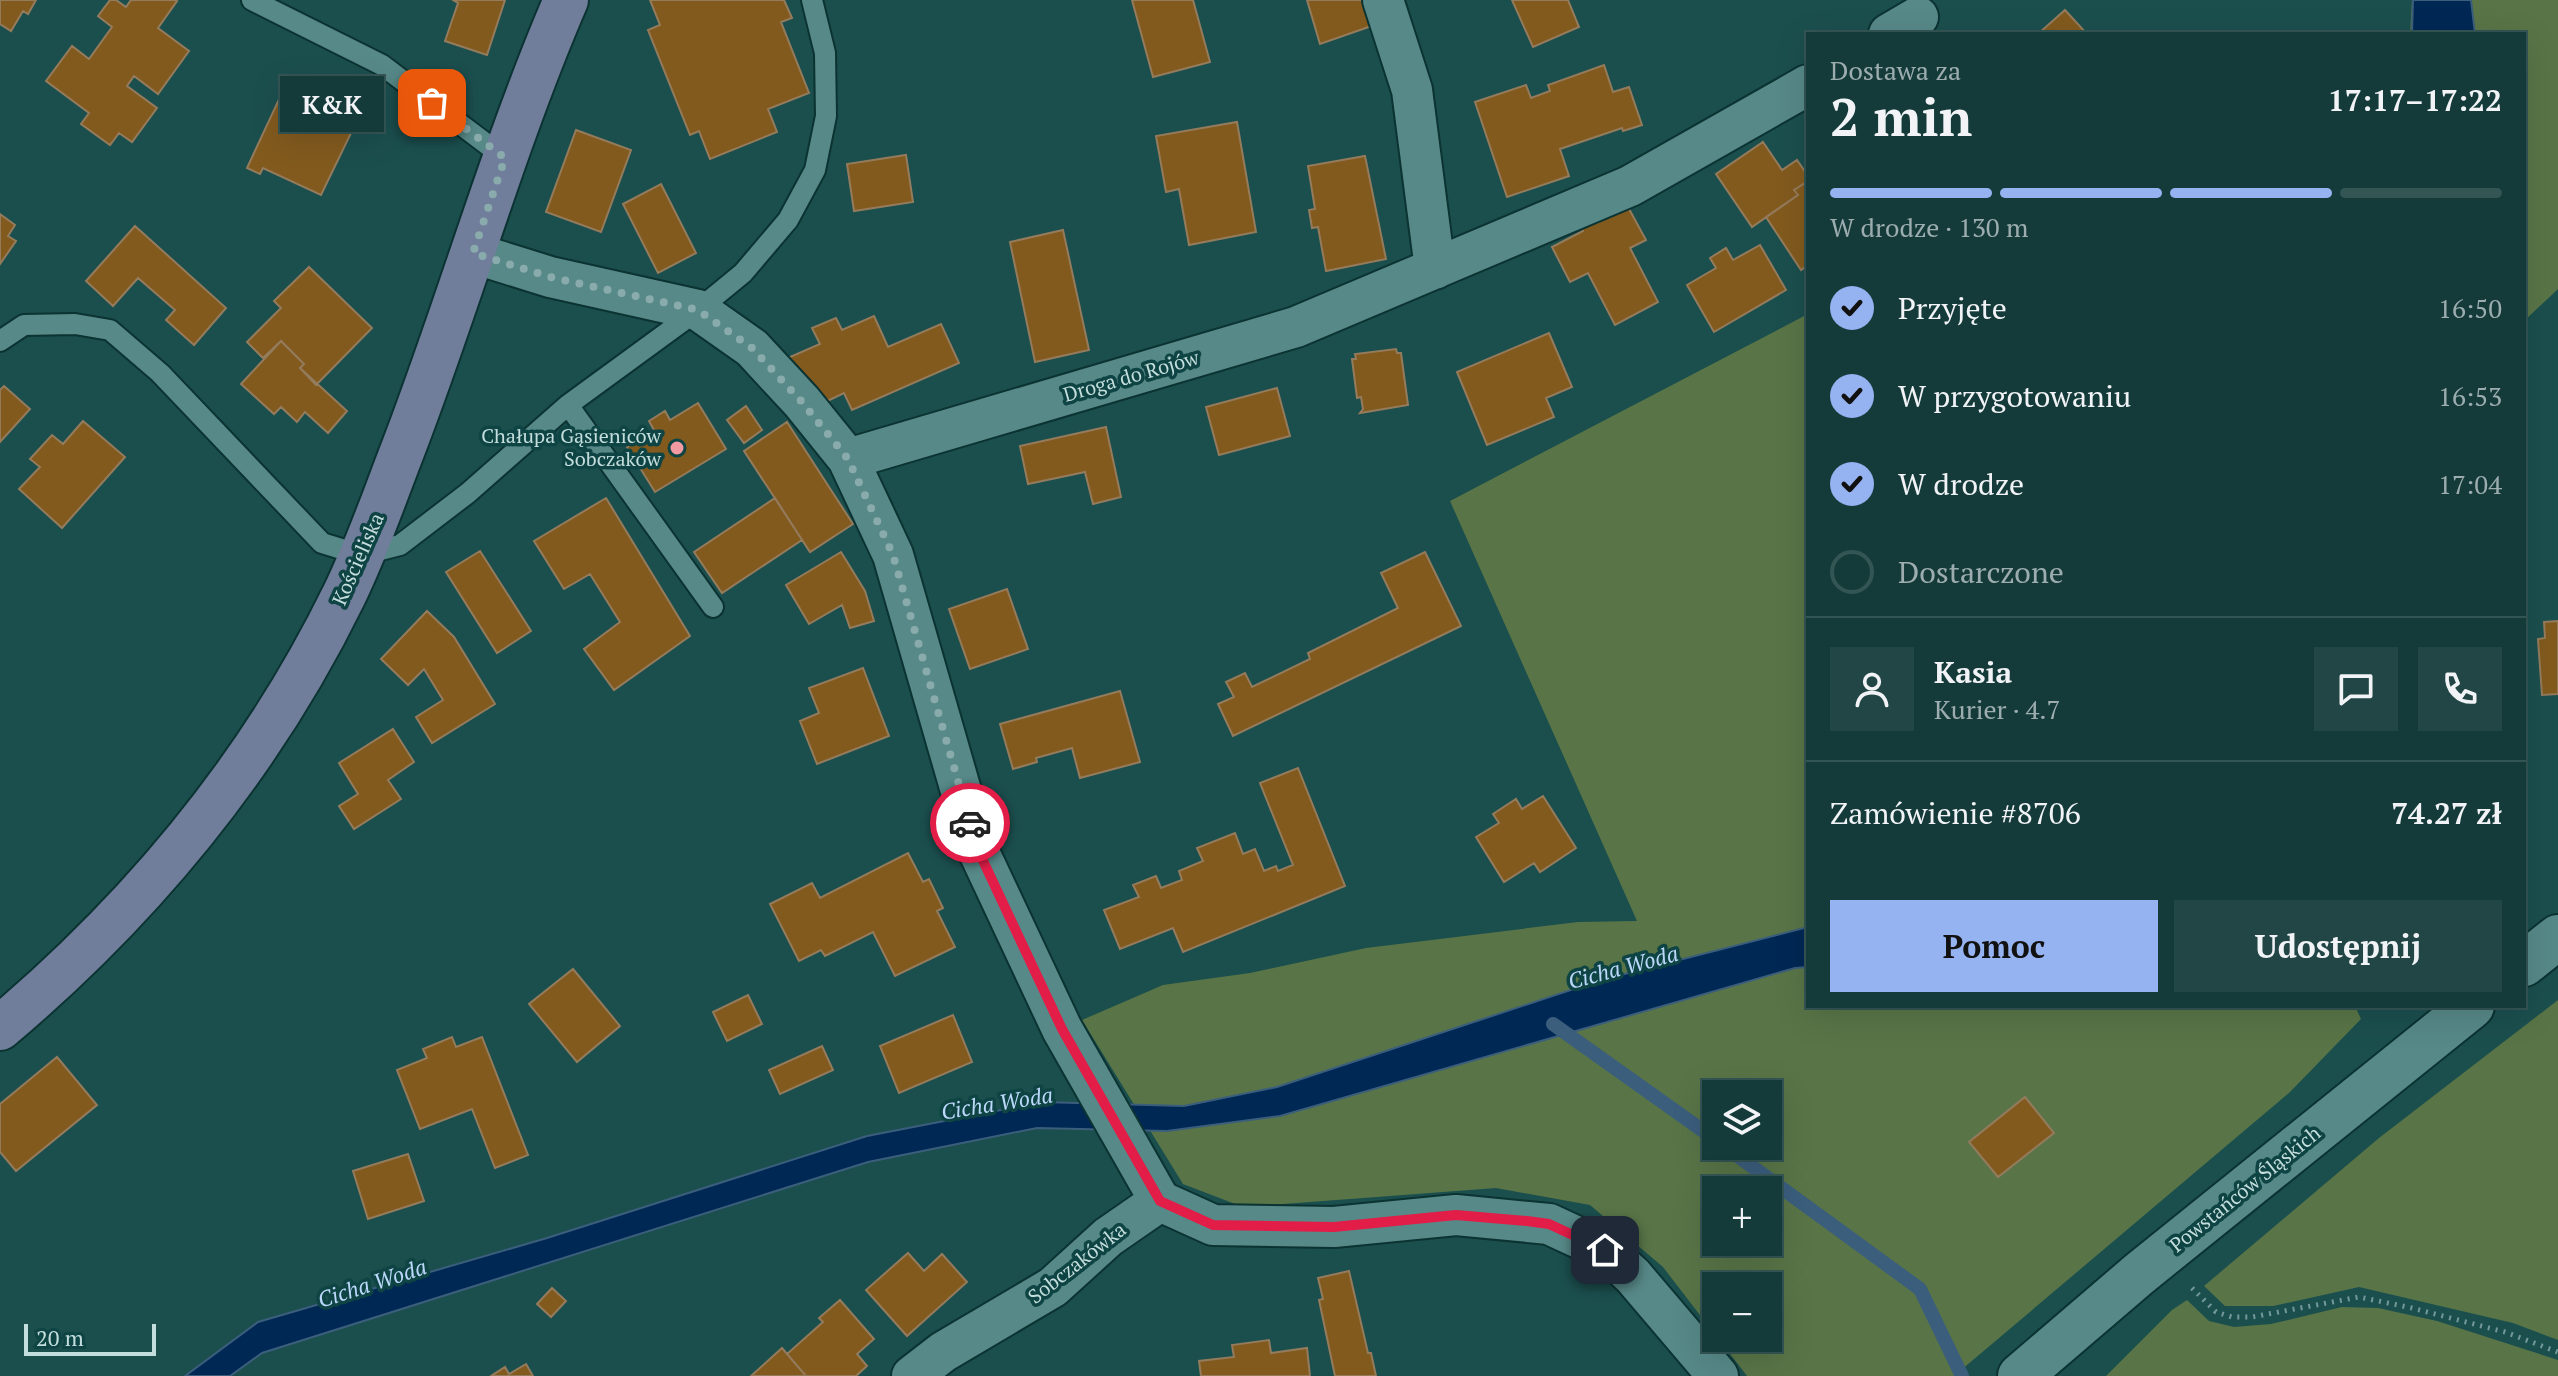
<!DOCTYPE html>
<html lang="pl">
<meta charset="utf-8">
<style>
body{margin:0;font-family:"PT Serif",serif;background:#214645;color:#f1f3f6;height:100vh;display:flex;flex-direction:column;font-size:30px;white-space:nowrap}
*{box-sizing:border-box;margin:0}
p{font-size:26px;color:#9dadaf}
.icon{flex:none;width:44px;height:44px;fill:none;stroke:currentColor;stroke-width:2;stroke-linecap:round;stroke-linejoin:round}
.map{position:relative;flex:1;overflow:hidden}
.sheet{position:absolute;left:1806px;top:32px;width:720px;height:976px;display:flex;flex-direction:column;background:#143b3a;border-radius:0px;box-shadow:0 8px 32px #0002,0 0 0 2px #335554}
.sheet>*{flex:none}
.fabs{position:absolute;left:1702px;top:1080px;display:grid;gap:16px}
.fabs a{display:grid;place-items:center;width:80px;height:80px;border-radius:0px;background:#143b3a;box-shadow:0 8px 32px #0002,0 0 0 2px #335554;font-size:40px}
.scale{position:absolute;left:24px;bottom:20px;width:132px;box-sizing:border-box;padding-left:8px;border:4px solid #c4dddd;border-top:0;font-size:22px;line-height:28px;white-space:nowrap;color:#c4dddd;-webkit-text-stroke:6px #0e4443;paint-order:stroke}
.pin{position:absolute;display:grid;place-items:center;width:68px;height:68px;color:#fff;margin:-34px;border-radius:16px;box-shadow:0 4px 12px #0006}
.courier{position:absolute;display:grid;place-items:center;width:80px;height:80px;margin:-40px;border:6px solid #e11d48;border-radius:50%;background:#fff;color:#222;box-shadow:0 2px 10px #0007}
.bubble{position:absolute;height:56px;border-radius:0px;background:#143b3a;box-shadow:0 8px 32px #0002,0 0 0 2px #335554;font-size:26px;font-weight:800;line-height:56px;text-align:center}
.headline em{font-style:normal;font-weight:800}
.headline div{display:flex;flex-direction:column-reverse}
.headline{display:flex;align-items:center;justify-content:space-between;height:136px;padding:0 24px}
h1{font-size:52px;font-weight:800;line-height:60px}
.bar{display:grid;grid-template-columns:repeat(4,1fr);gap:12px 8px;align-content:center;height:96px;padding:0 24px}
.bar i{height:10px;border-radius:6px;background:#335554}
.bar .current{background:#95b2f1}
.bar p{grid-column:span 4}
.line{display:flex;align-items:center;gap:20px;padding:0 24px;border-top:2px solid #335554}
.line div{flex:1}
.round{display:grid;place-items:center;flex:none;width:84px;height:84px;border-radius:0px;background:#214645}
ol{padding:0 24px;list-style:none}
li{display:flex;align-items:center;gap:24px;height:88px}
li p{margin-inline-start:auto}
li .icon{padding:8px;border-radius:50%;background:#95b2f1;color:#111;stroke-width:4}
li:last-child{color:#9dadaf}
li i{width:44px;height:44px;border:4px solid #335554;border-radius:50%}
.cta{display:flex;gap:16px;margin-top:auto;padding:16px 24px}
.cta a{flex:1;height:92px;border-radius:0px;background:#95b2f1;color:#111;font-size:32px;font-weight:800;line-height:92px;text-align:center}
.cta a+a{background:#214645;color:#f1f3f6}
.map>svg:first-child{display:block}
.green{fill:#597547;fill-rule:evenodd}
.water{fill:#002854;stroke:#3b5e7d;stroke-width:2}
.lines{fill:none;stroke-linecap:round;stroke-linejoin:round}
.stream{stroke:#3b5e7d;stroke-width:14}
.building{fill:#825a1e;stroke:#947b5c;stroke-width:2}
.service-casing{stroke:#0b3332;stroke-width:24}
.minor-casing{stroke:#0b3332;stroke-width:44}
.tertiary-casing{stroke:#0b3332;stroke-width:48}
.secondary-casing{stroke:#0b3332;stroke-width:48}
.path{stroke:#729898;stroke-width:5;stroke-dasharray:2 6;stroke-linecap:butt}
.service{stroke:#578988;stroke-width:20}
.minor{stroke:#578988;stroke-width:40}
.tertiary{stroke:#578988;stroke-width:44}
.secondary{stroke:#707e9c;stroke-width:44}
.done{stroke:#89abab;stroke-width:8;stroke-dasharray:0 14.4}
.route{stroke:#e11d48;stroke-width:10}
.poi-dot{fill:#f49aa2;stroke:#0e4443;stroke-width:3}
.labels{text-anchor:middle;stroke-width:7;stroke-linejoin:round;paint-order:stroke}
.street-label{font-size:20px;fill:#c4dddd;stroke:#0e4443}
.poi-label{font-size:20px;fill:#c4dddd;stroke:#0e4443;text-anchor:end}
.water-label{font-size:22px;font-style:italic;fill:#bcd8fb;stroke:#0e4443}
</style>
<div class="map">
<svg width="2558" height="1376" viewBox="0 0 2558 1376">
<rect width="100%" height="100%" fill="#1b4f4e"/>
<!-- green -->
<path class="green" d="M2412,0H2558V289L2524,321V34H2410Z
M1808,314V1006H2355L2361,1019L2290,1092L1954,1376H1747L1718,1338H1768V1286H1716V1336L1663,1267L1590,1205L1496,1188L1243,1207L1183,1184L1082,1020L1163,985L1250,973L1366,948L1578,922L1637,921L1450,501ZM1716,1094H1768V1146H1716ZM1716,1190H1768V1242H1716Z
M2558,1000V1340L2513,1323L2359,1287L2273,1306H2225L2204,1286L2379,1138Z
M2187,1300L2209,1321L2234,1327L2271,1324L2342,1307L2378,1308L2437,1321L2558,1360V1376H2106L2172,1310Z"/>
<!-- water -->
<path class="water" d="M2413,0H2471L2475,34H2412Z
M1808,927V967L1795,968L1280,1116L1167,1131L1037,1128L868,1162L262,1353L230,1376H185L258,1322L547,1238L867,1136L1042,1102L1184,1106L1277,1087L1601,980Z"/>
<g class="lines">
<!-- stream -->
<path class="stream" d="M1553,1024L1716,1140
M1724,1146L1920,1289L1962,1376"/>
</g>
<!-- building -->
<path class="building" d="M0,0H36L28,14L23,11L11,31L0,24Z
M110,0H116L126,7L131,0H175L177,1L158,28L189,51L158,94L134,76L127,86L157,108L132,142L119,133L110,145L81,124L89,113L46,81L72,46L89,59L112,27L98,16Z
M453,0H505L487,55L445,41L458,3Z
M650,0H784L792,18L781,22L809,93L768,109L777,132L710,159L699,131L690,135L648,30L660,25Z
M1132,0H1193L1210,62L1153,77Z
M1307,0H1373L1380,23L1320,44Z
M1512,0H1568L1579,27L1533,47Z
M2065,10L2087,34H2038Z
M1604,65L1613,92L1629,87L1642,125L1623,131L1622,128L1560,149L1569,176L1507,197L1475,102L1526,85L1531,98L1550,91L1548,85Z
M281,95L353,129L321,195L263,168L260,174L247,168Z
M1237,122L1256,232L1189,245L1179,189L1166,192L1156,136Z
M576,130L631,150L601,232L546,212Z
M1763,142L1782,170L1797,160L1808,176V181L1794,190L1798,195L1752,227L1716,174Z
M906,155L913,202L854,211L847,164Z
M1365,156L1386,259L1326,271L1318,227L1312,228L1309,210L1315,209L1308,166Z
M1808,181V265L1801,270L1766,217L1798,195L1794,190Z
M661,184L696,253L658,273L623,204Z
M1628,207L1646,240L1630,248L1658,302L1615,325L1588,273L1570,282L1552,247L1583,231L1577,220L1592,212L1597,223Z
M0,214L15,225L8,236L16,241L0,264Z
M135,226L226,308L194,345L166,320L175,310L138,278L113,306L86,281Z
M1063,230L1089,350L1035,362L1010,242Z
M1760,245L1786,290L1714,332L1687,285L1716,268L1710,258L1726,248L1733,260Z
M309,267L372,328L316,385L300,368L304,364L281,341L263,358L247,342L281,308L274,301Z
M874,316L888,347L941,324L959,363L852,410L844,393L821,404L807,395L790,357L820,344L812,328L836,318L842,330Z
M1549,333L1572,387L1546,398L1554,417L1487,445L1457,372Z
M281,341L304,364L300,368L347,411L328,433L305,412L297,422L281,407L274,414L241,384Z
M1396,349L1397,353H1401L1408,405L1360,413L1363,409L1361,397L1357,398L1352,359H1356L1355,354Z
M4,386L30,409L0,442V390Z
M1277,388L1290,436L1219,455L1206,407Z
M698,403L726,449L655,492L627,447L654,430L649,421L665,411L670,420Z
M746,406L762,430L744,443L727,420Z
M83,421L125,457L62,528L19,489L40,467L30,459L52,435L63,444Z
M787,422L853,524L810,552L744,451Z
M1106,427L1121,497L1093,504L1085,472L1028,484L1020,446Z
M606,498L690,636L614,690L584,649L620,622L590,574L564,589L534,541Z
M775,498L802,540L722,593L694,552Z
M480,551L531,631L497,653L446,572Z
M841,552L865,591L874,621L850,628L842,605L809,624L786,585Z
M1425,552L1461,626L1233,736L1218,704L1234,697L1226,682L1245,673L1252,687L1310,659L1308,653L1398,608L1381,573Z
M1007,589L1028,649L970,669L949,609Z
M427,611L454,637L495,704L432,743L416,717L443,700L424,669L408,685L381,659Z
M2558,621V694L2542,695L2538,639L2545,638L2544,622Z
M863,668L889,736L817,764L800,721L819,713L809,688Z
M1120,691L1140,762L1080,778L1072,748L1036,758L1037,762L1013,769L1000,724Z
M393,729L414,762L388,780L401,799L354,829L339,806L358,794L339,763Z
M1298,768L1345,886L1183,952L1173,928L1120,949L1104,910L1139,897L1133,885L1156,876L1161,888L1182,880L1179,871L1203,861L1197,848L1235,833L1243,854L1255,849L1264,871L1276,866L1278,871L1293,865L1260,783Z
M1543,796L1576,848L1540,872L1534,863L1504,882L1476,837L1499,823L1493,814L1516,799L1522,809Z
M908,853L923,882L929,879L943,908L937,911L955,947L895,976L873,932L825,956L821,950L799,961L770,904L812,883L820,898Z
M573,969L620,1026L577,1062L529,1004Z
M748,995L762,1024L727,1041L713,1012Z
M953,1015L972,1062L899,1093L880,1046Z
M452,1037L456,1047L482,1037L528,1155L495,1168L472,1109L420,1129L397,1070L427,1058L423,1049Z
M822,1046L833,1070L780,1094L769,1070Z
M57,1057L97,1105L16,1171L0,1152V1104Z
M2025,1097L2054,1133L1998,1177L1969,1142Z
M408,1154L424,1201L368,1219L353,1171Z
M908,1253L924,1271L942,1254L967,1282L907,1336L866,1290Z
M1349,1271L1368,1353H1371L1376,1376H1335L1319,1300L1323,1299L1318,1278Z
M552,1288L566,1301L551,1317L537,1304Z
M840,1300L874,1339L857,1354L867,1366L856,1376H806L787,1354L823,1322L819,1318Z
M1269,1340L1271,1353L1307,1348L1310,1376H1201L1199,1361L1234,1357L1232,1345Z
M782,1348L806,1376H751Z
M526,1364L533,1376H491L505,1367L509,1374Z"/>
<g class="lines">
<defs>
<path id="service" d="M252,0L382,65L505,158
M0,341L24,325L75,324L110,330L160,373L322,543L361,555L400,545L468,493L568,405L698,310L743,273L788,220L815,170L826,116L825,53L812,0
M568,405L713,607"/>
<path id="minor" d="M1383,0L1412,90L1435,269
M1889,34L1918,17
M473,253L550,277L698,310L752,348L802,402L848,459L893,555L978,850L1062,1029L1160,1201L1213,1225L1334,1227L1456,1215L1549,1224L1605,1250L1633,1276L1718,1376
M848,459L1296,327L1630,186L1808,85
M912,1376L943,1352L1053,1287L1108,1237L1160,1201"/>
<path id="tertiary" d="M2524,964L2558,937
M2020,1376L2139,1274L2472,1006"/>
<path id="secondary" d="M0,1028C142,908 262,763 344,595C367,548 384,498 403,449C460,301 503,146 566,0"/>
</defs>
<!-- service casing -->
<use href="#service" class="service-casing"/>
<!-- minor casing -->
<use href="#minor" class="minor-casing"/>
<!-- tertiary casing -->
<use href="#tertiary" class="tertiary-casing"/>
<!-- secondary casing -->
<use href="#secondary" class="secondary-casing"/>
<!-- path -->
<path class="path" d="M2192,1288L2216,1312L2232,1317H2252L2359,1297L2412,1308L2505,1332L2558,1352"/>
<!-- service -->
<use href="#service" class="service"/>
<!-- minor -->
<use href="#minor" class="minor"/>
<!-- tertiary -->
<use href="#tertiary" class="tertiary"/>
<!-- secondary -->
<use href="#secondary" class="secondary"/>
</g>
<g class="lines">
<!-- done -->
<path class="done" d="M432,103L505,158L473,253L550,277L698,310L752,348L802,402L848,459L893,555L970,823"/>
<!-- route -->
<path class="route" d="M970,823L978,850L1062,1029L1160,1201L1213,1225L1334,1227L1456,1215L1527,1221L1549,1224L1605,1250"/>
</g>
<!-- markers -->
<circle class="poi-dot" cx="677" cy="448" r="8"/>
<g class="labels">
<!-- street labels -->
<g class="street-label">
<text transform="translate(1131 376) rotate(-16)" y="7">Droga do Rojów</text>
<text transform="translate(358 559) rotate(-66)" y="7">Kościeliska</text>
<text transform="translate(2245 1189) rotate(-39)" y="7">Powstańców Śląskich</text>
<text transform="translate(1077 1263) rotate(-38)" y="7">Sobczakówka</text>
</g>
<!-- poi labels -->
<g class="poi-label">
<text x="661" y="443">Chałupa Gąsieniców<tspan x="661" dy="23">Sobczaków</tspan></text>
</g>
<!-- water labels -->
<g class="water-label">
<text transform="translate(1623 967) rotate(-15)" y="8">Cicha Woda</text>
<text transform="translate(997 1103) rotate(-9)" y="8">Cicha Woda</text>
<text transform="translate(372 1283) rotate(-18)" y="8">Cicha Woda</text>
</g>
</g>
</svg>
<div class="fabs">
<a><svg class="icon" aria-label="layers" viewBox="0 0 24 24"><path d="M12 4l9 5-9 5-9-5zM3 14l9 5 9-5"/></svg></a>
<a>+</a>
<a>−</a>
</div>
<div class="scale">20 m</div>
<div class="pin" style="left:432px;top:103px;background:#ea580c"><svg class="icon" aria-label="bag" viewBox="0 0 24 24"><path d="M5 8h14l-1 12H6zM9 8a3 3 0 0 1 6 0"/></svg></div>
<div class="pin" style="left:1605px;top:1250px;background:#1f2937"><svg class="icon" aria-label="home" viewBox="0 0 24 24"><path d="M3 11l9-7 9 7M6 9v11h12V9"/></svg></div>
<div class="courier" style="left:970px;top:823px"><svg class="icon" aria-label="car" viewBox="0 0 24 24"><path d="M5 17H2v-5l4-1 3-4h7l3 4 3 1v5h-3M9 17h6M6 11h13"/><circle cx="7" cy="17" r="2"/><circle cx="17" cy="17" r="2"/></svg></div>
<div class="bubble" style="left:280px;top:76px;width:104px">K&amp;K</div>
<section class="sheet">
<div class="headline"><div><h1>2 min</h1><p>Dostawa za</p></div><em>17:17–17:22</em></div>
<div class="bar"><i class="current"></i><i class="current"></i><i class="current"></i><i></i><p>W drodze · 130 m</p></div>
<ol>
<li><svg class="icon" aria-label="check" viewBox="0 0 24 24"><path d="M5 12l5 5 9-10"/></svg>Przyjęte<p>16:50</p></li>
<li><svg class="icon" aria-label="check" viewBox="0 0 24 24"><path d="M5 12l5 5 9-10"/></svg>W przygotowaniu<p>16:53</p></li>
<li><svg class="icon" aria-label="check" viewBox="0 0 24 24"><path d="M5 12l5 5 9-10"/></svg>W drodze<p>17:04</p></li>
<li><i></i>Dostarczone</li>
</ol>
<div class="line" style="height:144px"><a class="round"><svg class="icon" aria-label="person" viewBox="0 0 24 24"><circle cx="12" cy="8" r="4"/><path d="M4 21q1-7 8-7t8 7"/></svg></a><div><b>Kasia</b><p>Kurier · 4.7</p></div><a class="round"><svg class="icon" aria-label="chat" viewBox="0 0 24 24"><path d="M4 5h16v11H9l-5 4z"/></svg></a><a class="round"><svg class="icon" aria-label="phone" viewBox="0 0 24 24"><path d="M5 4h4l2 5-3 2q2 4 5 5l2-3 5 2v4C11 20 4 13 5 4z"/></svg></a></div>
<div class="line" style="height:104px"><div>Zamówienie #8706</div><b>74.27 zł</b></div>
<div class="cta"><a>Pomoc</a><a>Udostępnij</a></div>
</section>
</div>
